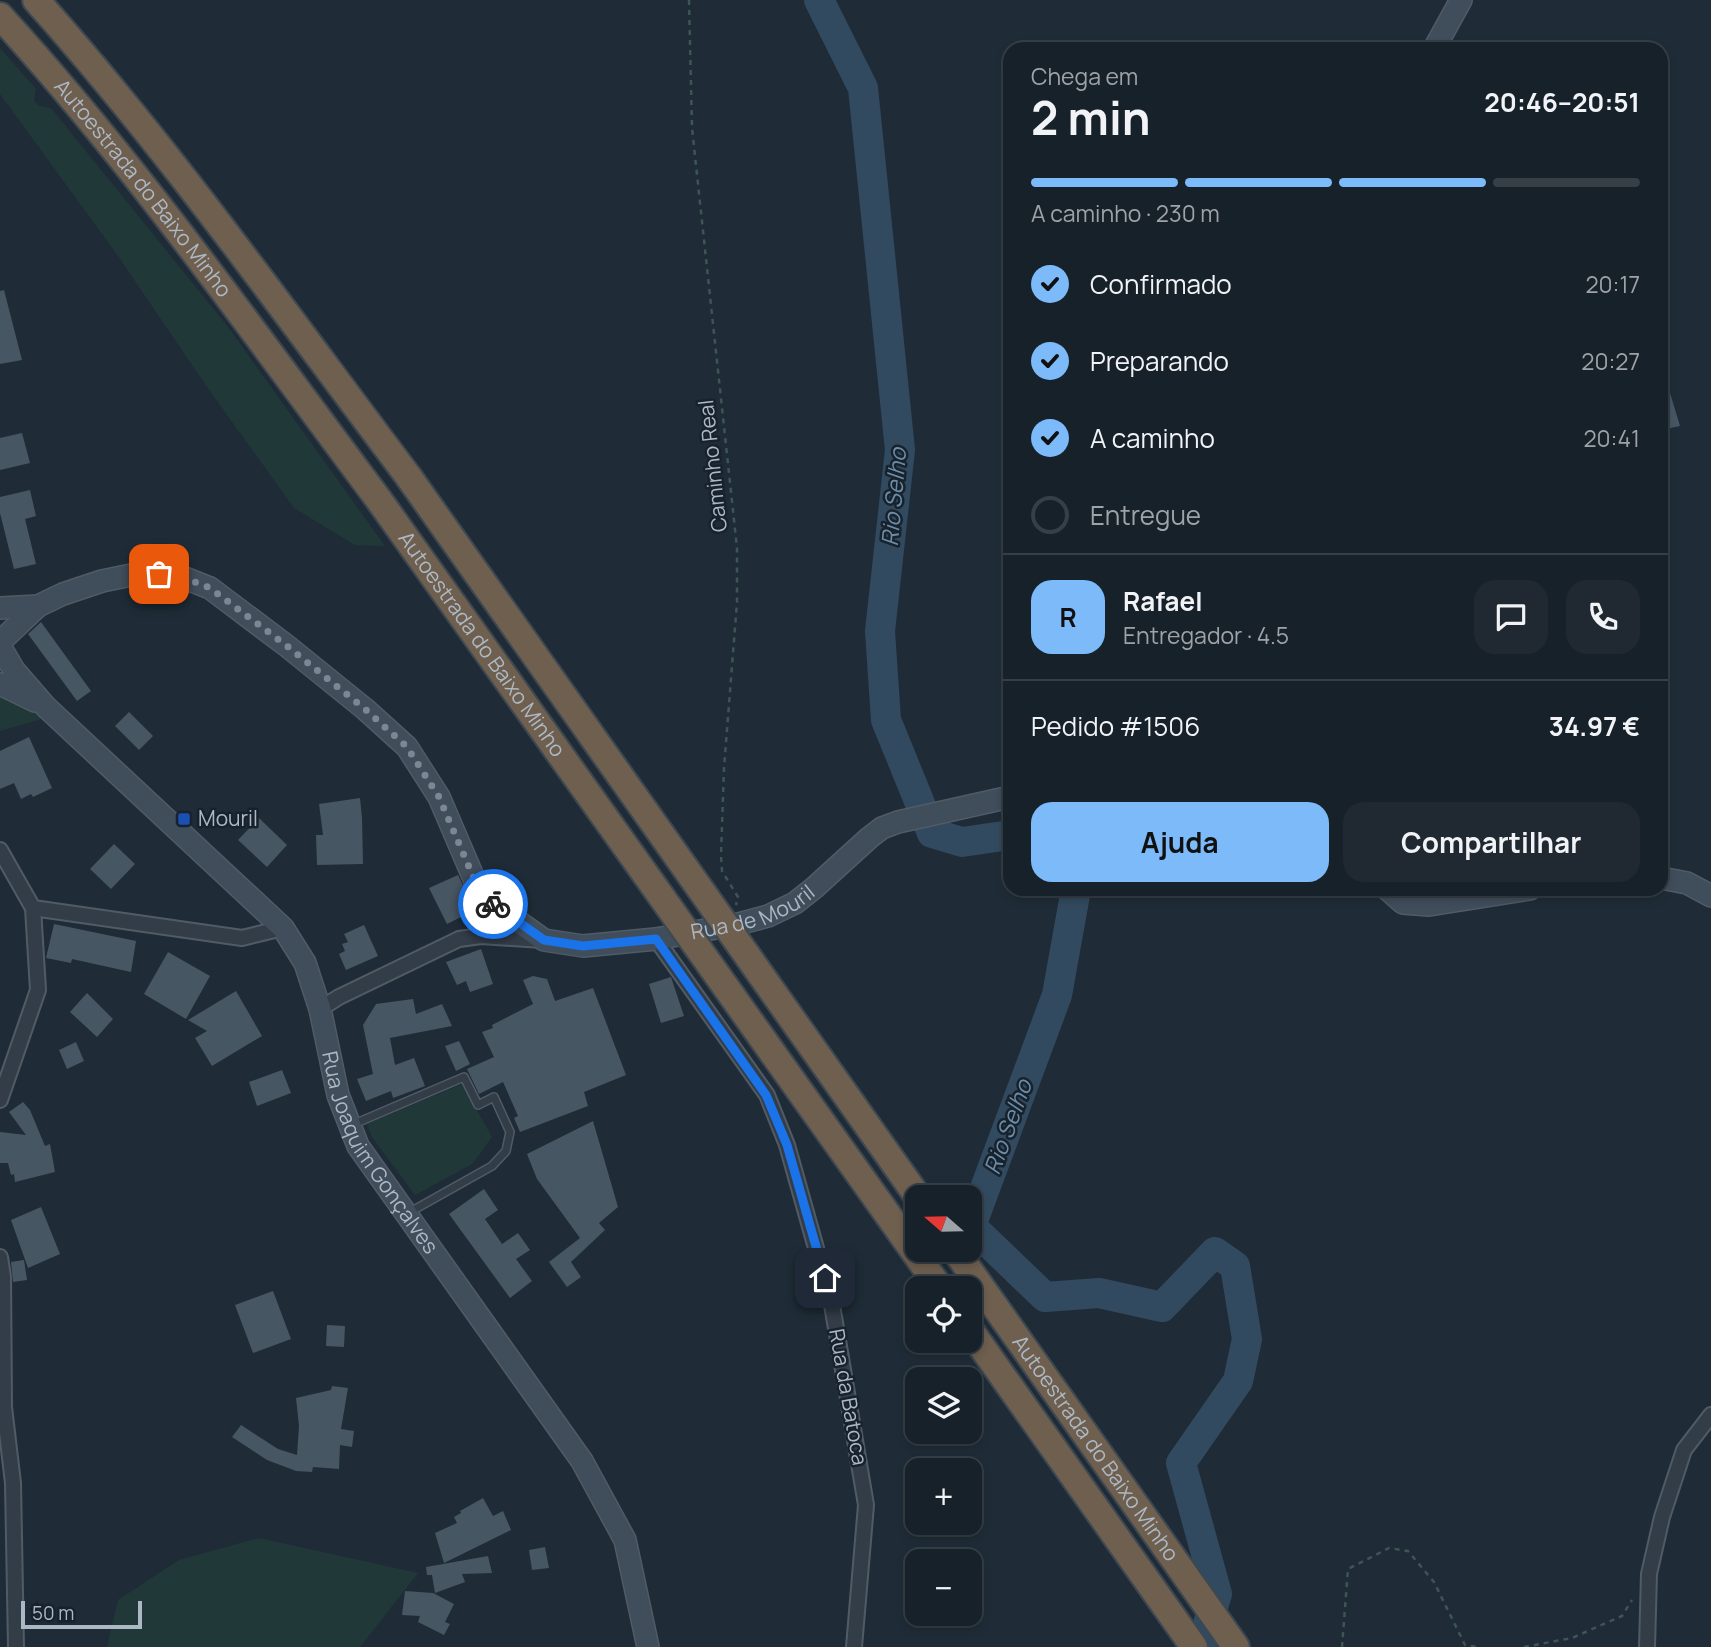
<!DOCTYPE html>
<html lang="pt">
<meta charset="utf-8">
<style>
body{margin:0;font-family:Manrope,sans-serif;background:#202931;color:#f1f3f6;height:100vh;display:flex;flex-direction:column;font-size:26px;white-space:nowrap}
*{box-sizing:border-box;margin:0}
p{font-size:23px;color:#9ea3a8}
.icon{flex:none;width:38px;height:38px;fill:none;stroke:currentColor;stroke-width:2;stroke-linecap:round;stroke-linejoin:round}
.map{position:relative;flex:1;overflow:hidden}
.side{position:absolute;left:1003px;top:42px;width:665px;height:854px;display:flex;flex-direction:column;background:#172129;border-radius:21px;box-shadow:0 4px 10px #0003,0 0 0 2px #363e46}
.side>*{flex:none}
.needle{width:46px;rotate:290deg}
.buttons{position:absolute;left:905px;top:1185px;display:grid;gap:14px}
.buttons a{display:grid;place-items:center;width:77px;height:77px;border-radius:14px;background:#172129;box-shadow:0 4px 10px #0003,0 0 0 2px #363e46;font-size:35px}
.scale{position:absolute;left:21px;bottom:18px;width:121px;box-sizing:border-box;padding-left:7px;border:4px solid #adb8c5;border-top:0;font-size:19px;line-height:24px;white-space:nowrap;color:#adb8c5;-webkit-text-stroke:5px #18222c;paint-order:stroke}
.pin{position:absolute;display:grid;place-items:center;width:60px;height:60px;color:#fff;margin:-30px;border-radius:14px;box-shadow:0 4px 10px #0006}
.courier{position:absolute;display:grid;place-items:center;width:70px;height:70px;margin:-35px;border:5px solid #1a73e8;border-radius:50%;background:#fff;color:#222;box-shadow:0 2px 9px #0007}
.headline em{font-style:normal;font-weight:700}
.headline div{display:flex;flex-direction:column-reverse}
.headline{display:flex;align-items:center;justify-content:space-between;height:119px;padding:0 28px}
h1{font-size:46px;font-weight:700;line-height:52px}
.bar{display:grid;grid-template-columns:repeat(4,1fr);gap:10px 7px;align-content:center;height:84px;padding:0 28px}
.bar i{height:9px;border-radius:5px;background:#363e46}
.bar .active{background:#7cbafa}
.bar p{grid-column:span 4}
.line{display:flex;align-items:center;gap:18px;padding:0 28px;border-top:2px solid #363e46}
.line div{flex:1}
.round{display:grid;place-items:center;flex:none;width:74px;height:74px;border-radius:21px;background:#202931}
ol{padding:0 28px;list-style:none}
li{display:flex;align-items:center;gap:21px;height:77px}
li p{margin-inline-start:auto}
li .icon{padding:7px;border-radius:50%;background:#7cbafa;color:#111;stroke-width:4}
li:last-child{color:#9ea3a8}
li i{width:38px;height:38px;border:4px solid #363e46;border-radius:50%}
.cta{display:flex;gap:14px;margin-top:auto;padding:14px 28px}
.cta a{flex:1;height:80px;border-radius:21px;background:#7cbafa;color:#111;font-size:28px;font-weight:700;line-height:80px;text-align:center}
.cta a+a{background:#202931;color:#f1f3f6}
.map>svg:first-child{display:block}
.green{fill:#213838}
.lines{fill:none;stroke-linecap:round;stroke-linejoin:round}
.river{stroke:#324a5f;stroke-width:30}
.building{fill:#475663}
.lane-casing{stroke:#505b66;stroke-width:10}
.street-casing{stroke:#505b66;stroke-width:18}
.secondary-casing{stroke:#505b66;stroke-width:24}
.highway-casing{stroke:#3d4852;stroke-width:30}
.path{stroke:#3e5555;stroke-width:2.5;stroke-dasharray:5 5;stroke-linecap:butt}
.lane{stroke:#333d48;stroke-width:7}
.street{stroke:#333d48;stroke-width:14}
.secondary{stroke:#404d5b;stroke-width:21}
.highway{stroke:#6e5f4f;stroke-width:26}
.highway-bridge-casing{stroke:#3d4852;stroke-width:30;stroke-linecap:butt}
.highway-bridge{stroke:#6e5f4f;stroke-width:26}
.done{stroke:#7b8793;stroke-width:7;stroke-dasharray:0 12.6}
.route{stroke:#1a73e8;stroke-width:9}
.transit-dot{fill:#1a4fb4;stroke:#18222c;stroke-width:2.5}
.labels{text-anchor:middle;stroke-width:5;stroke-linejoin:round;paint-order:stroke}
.street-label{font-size:21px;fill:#adb8c5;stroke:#18222c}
.poi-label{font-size:21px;fill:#adb8c5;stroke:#18222c;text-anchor:start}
.water-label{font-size:23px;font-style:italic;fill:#6c8daa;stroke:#18222c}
</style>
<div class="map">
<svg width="1711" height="1647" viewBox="0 0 1711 1647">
<rect width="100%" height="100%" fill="#1f2c37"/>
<!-- green -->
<path class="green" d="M0,48L36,89L34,101L39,106L51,108L228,327L385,546L355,545L294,508L207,387L118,256L0,94Z
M0,696L9,698L45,718L0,731Z
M462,1084L492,1137L472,1164L415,1195L372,1137L367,1124Z
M259,1538L418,1573L360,1647H107L118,1600L179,1560Z"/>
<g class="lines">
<!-- river -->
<path class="river" d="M819,0L863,88L900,450L880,631L886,720L932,833L962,842L1010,835
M1076,889L1057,995L971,1226L1045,1297L1099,1293L1162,1307L1215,1252L1235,1266L1247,1339L1238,1381L1181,1463L1217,1594L1201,1647"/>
</g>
<!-- building -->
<path class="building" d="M4,290L22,360L0,364V291Z
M1664,373L1680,426L1661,430V374Z
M22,433L30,463L0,470V438Z
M30,490L36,516L25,519L36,564L14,569L0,513V497Z
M41,622L91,691L77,701L28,634Z
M129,712L153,736L139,750L115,726Z
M29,737L52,788L33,797L31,794L21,799L14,783L0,789V751Z
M360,798L362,818L363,864L317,865L316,835H323L319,804Z
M259,818L287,845L267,867L238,840Z
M114,844L135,864L111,889L90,869Z
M458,875L475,910L447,924L429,888Z
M54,924L136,941L131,972L72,959L71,963L46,958Z
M364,925L378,956L346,970L339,954L345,951L342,944L348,942L344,934Z
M481,949L493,984L470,992L466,981L457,985L446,962Z
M168,952L210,976L186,1019L144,994Z
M533,976L547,979L555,1001L593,988L626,1075L584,1092L588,1106L520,1132L514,1118L518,1116L503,1082L479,1094L467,1069L494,1057L482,1032L493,1028L492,1025L533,1004L523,980Z
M671,977L684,1016L661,1023L649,984Z
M236,991L262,1036L212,1066L195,1038L207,1031L188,1020Z
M87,993L113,1019L97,1037L70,1012Z
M413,999L416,1014L442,1004L452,1026L390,1038L395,1065L414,1058L425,1086L393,1098L391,1091L366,1101L357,1079L373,1074L363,1025L376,1004Z
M459,1041L470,1064L456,1071L445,1046Z
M76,1042L84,1061L67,1069L59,1050Z
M282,1070L291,1093L257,1106L249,1082Z
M23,1102L30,1110L45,1146L50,1144L55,1172L15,1182L14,1174L11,1175L8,1163H0V1132L26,1135L9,1112Z
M593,1121L618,1207L599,1223L605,1230L571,1262L581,1277L567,1287L549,1262L580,1238L537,1179L527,1154Z
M484,1189L498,1210L485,1219L502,1244L518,1233L530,1250L516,1259L532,1281L510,1298L449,1214Z
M41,1207L60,1254L28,1268L11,1220Z
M24,1260L27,1280L13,1282L11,1262Z
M273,1291L291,1339L253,1353L235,1305Z
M327,1325L345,1326L344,1347L326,1346Z
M332,1386L348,1388L341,1429L354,1431L352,1447L340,1445L339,1469L313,1467L312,1472L296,1471L267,1460L232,1437L241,1425L278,1449L297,1455L299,1426L296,1398L331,1390Z
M483,1498L493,1516L503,1511L511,1530L444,1563L435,1533L457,1523L454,1517L461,1513L460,1511Z
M545,1547L549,1568L532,1570L529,1550Z
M488,1556L492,1573L462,1574L465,1582L435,1593L432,1575H427L426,1567Z
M405,1591L433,1593L454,1604L445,1622L450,1624L444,1635L418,1622L420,1616L402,1615Z"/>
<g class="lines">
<defs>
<path id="lane" d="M354,1124L464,1077L478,1105L494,1097L510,1132L506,1151L492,1166L410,1212"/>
<path id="street" d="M0,850L33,908L38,990L0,1100
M33,908L242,938L283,928
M656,939L767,1095L787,1145L832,1305L866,1505L854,1647
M320,1009L339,997L459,939L481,936L542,940
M0,1257L3,1277L4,1407L13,1483L16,1647
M1647,1647L1649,1574L1662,1517L1684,1450L1711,1415"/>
<g id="secondary">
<path d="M1434,49L1461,0"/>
<path d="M0,608L38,606"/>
<path id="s1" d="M2,640L38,606L63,594L102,581L141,573L177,575L210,588L287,646L365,709L407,747L439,797L481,895L544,940L583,946L656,939L738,924L768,916L795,903L814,888L869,838L882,828L898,822L1010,797"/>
<path id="s2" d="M1,648L14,670L46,707L283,928L305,963L320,1009L338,1095L358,1146L582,1461L625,1540L648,1647"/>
<path d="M0,684L35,701"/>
<path d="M1661,878L1687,883L1711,896"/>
<path d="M1387,889L1403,903L1429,905L1530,889"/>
</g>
<g id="highway">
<path d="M36,0C170,150 287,316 408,476"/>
<path id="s3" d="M0,16C138,167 256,336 379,500"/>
<path id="s4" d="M955,1250L1236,1647"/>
<path d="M970,1330L1194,1647"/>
</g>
</defs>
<!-- lane casing -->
<use href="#lane" class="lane-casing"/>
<!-- street casing -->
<use href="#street" class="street-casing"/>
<!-- secondary casing -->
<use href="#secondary" class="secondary-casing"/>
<!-- highway casing -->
<use href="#highway" class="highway-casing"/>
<!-- path -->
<path class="path" d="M689,0L692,128L737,548V602L724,768L721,855L722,871L738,897L736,905
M1342,1647L1348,1569L1389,1548L1408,1551L1434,1582L1465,1645L1478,1647
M1524,1647L1572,1638L1622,1616L1632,1600"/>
<!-- lane -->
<use href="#lane" class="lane"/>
<!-- street -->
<use href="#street" class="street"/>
<!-- secondary -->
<use href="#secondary" class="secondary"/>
<!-- highway -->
<use href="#highway" class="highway"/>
<defs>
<g id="highway-bridge">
<path d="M408,476L918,1197"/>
<path id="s5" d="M379,500L940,1288"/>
</g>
</defs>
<!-- highway-bridge casing -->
<use href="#highway-bridge" class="highway-bridge-casing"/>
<!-- highway-bridge -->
<use href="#highway-bridge" class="highway-bridge"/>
</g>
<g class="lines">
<!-- done -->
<path class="done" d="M159,574L177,575L210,588L287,646L365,709L407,747L439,797L481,895L493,904"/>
<!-- route -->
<path class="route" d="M493,904L544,940L583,946L656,939L766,1095L787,1145L825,1278"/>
</g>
<!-- markers -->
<rect class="transit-dot" x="177" y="812" width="14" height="14" rx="3.5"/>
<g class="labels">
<!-- street labels -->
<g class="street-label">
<text dy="7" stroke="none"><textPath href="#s3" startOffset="224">Autoestrada do Baixo Minho</textPath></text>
<text transform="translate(713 466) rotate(-96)" y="7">Caminho Real</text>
<text dy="7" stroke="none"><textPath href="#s5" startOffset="177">Autoestrada do Baixo Minho</textPath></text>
<text dy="7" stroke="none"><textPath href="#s1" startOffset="940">Rua de Mouril</textPath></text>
<text dy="7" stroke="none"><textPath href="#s2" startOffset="646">Rua Joaquim Gonçalves</textPath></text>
<text transform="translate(848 1397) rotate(80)" y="7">Rua da Batoca</text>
<text dy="7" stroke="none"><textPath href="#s4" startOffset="243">Autoestrada do Baixo Minho</textPath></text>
</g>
<!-- poi labels -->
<g class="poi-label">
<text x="198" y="826">Mouril</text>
</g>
<!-- water labels -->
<g class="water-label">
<text transform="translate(894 497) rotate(-85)" y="8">Rio Selho</text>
<text transform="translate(1008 1127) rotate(-70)" y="8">Rio Selho</text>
</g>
</g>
</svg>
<div class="buttons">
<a><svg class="needle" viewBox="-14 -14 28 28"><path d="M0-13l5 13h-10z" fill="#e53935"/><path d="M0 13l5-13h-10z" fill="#9ea3a8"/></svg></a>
<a><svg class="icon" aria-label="locate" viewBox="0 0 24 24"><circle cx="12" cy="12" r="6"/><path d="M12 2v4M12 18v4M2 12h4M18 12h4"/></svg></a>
<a><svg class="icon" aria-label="layers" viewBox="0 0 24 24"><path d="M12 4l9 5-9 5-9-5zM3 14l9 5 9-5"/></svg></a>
<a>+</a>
<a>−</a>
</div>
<div class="scale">50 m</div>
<div class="pin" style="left:159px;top:574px;background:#ea580c"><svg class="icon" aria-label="bag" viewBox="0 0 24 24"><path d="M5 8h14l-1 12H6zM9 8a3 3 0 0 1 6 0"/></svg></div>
<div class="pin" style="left:825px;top:1278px;background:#1f2937"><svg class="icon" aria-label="home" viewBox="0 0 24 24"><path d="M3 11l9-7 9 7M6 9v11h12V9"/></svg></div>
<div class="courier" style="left:493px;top:904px"><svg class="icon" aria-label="bike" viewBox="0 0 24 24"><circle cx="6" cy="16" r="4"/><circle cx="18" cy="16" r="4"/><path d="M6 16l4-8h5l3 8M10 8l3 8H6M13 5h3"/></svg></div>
<section class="side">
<div class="headline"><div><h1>2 min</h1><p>Chega em</p></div><em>20:46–20:51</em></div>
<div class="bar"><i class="active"></i><i class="active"></i><i class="active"></i><i></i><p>A caminho · 230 m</p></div>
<ol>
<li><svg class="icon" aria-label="check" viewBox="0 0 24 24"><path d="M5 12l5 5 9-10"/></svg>Confirmado<p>20:17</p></li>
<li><svg class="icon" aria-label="check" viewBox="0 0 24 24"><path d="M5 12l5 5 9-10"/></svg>Preparando<p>20:27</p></li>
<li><svg class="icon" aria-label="check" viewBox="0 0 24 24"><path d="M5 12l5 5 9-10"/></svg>A caminho<p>20:41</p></li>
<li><i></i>Entregue</li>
</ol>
<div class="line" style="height:126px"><b class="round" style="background:#7cbafa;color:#111">R</b><div><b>Rafael</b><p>Entregador · 4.5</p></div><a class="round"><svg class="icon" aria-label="chat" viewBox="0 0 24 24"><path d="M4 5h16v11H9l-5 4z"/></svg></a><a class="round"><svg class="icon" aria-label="phone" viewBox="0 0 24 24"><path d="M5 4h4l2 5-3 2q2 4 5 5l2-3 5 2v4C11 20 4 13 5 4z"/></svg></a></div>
<div class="line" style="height:91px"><div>Pedido #1506</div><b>34.97 €</b></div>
<div class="cta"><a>Ajuda</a><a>Compartilhar</a></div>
</section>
</div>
